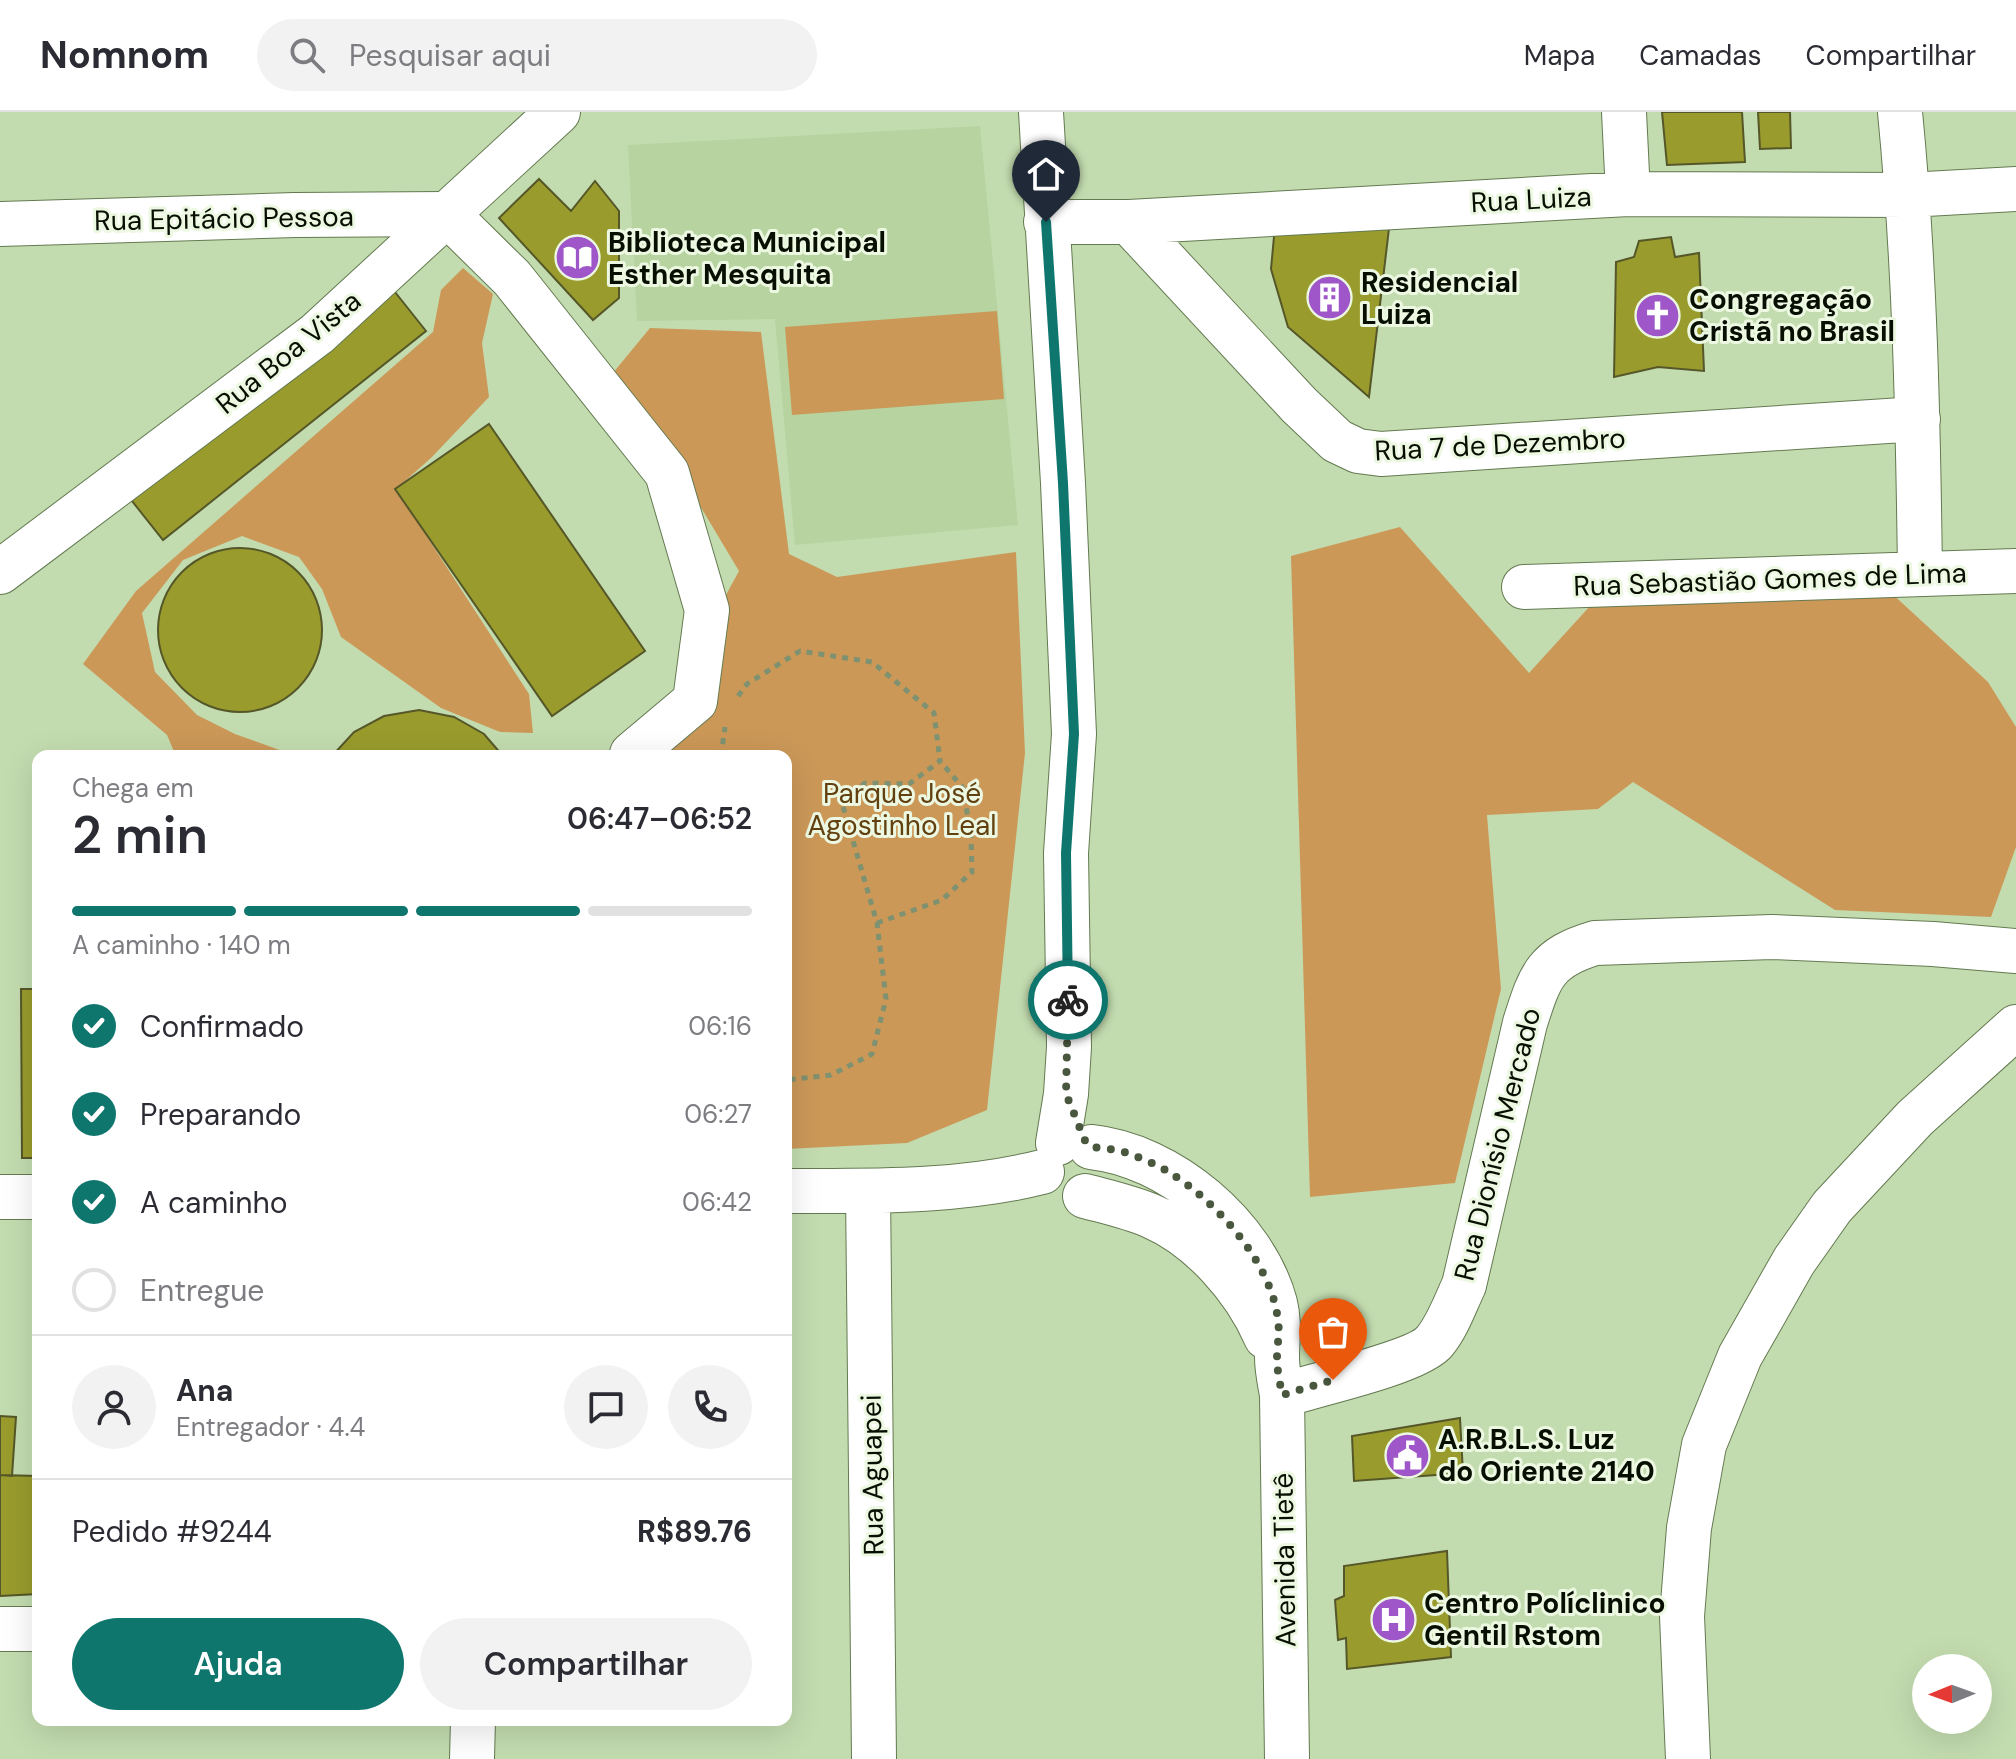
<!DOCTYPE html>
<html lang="pt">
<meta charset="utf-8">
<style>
body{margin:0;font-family:"DM Sans",sans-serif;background:#f2f2f3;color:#2b2b33;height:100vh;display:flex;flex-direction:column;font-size:30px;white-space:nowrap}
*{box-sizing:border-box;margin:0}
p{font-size:26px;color:#7c7c81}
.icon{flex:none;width:44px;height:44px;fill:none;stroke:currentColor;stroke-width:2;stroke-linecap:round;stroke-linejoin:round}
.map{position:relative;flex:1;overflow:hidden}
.panel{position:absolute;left:32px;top:638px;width:760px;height:976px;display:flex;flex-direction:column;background:#fff;border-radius:16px;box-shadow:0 8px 32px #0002}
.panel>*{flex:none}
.needle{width:52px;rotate:269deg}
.controls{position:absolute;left:1912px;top:1542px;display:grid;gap:16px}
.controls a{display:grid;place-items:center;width:80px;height:80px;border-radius:50%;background:#fff;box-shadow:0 8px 32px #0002;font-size:40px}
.pin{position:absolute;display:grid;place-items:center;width:68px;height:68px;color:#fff;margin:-82px -34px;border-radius:50% 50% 50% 0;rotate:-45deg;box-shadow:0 0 8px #0007}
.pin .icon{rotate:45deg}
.courier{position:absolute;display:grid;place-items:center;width:80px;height:80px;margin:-40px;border:6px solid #0f766e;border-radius:50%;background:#fff;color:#222;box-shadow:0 2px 10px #0007}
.overview em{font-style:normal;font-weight:600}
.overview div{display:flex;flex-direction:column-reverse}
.overview{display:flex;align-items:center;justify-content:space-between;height:136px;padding:0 40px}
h1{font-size:52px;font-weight:600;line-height:60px}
.bar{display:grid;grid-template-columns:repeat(4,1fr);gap:12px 8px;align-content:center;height:96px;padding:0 40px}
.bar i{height:10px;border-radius:6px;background:#e1e1e2}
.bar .active{background:#0f766e}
.bar p{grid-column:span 4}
.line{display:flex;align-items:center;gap:20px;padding:0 40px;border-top:2px solid #e1e1e2}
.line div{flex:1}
.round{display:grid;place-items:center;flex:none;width:84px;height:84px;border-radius:42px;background:#f2f2f3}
ol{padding:0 40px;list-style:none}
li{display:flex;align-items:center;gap:24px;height:88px}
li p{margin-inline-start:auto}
li .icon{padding:8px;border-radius:50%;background:#0f766e;color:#fff;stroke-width:4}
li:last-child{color:#7c7c81}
li i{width:44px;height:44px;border:4px solid #e1e1e2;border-radius:50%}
.cta{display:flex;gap:16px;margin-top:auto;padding:16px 40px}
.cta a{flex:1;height:92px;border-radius:48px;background:#0f766e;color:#fff;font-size:32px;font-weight:600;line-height:92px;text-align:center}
.cta a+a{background:#f2f2f3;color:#2b2b33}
header{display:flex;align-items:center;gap:48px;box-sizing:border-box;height:112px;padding:0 40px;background:#fff;border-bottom:2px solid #e1e1e2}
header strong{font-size:38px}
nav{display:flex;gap:44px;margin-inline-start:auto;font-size:28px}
.search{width:560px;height:72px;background:#f2f2f3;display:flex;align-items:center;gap:20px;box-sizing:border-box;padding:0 28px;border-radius:44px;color:#7c7c81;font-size:30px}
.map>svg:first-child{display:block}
.built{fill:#b6d3a0}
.green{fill:#cb9858}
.building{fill:#999c2c;stroke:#555729;stroke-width:2}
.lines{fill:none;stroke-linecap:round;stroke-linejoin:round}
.minor-casing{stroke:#647a51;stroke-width:46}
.major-casing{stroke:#647a51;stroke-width:46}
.path{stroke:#7e9170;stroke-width:5;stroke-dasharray:6 6;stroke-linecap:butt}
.minor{stroke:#fff;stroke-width:44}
.major{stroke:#fff;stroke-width:44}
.done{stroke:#49573f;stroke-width:8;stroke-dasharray:0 14.4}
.route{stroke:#0f766e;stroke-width:10}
.labels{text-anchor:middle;stroke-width:6;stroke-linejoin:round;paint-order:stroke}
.street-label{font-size:28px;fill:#070f02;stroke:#ecf8e1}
.poi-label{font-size:28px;font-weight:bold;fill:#070f02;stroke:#ecf8e1;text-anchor:start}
.park-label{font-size:28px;fill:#624010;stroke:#ecf8e1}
</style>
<header>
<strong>Nomnom</strong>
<div class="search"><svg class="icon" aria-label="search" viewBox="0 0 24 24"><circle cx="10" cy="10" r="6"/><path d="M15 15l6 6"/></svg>Pesquisar aqui</div>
<nav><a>Mapa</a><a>Camadas</a><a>Compartilhar</a></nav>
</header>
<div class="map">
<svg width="2016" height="1647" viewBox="0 0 2016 1647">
<rect width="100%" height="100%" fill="#c3dcaf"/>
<!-- built -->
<path class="built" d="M980,14L1018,413L795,433L775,207L637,209L628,33Z"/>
<!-- green -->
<path class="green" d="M463,156L493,182L482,231L489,285L431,346L396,377L529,582L533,621L500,620L441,596L341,525L322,477L299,445L242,424L183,448L142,501L155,560L197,603L235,622L296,644H176L167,623L83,552L136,479L433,220L441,178Z
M997,199L1004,287L792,303L785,215Z
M650,216L761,220L789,442L837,465L1016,440L1025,641L987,998L907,1031L786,1037V644H667L665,595L739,459L666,337L594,284Z
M1400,415L1529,561L1590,494L1888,478L1988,570L2016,615V735L1991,805L1835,798L1633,670L1598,697L1487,703L1501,877L1455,1071L1310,1085L1291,444Z"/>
<!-- building -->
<path class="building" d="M1662,0H1742L1745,50L1667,53Z
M1758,0H1790L1791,36L1760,37Z
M539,67L571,99L595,69L619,99V186L593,208L499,106Z
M1390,108L1369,285L1288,215L1271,157L1275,114Z
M1671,125L1675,145L1699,141L1704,259L1658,255L1614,265L1616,150L1634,145L1639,129Z
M391,175L426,219L163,428L128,384Z
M489,312L645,539L552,604L395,377Z
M158 518a82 82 0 1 1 164 0a82 82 0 1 1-164 0Z
M419,598L454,605L484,622L503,644H332L354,620L384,604Z
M21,877H38V1046H22Z
M0,1304L16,1305L12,1364L0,1363Z
M1460,1306L1463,1361L1354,1369L1352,1324Z
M0,1363L38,1364V1482L0,1484Z
M1447,1439L1451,1545L1347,1557L1346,1526L1338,1528L1335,1488L1344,1484V1454Z"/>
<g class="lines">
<defs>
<path id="minor" d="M1041,0L1063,371L1074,622L1066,741L1069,935L1066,982L1058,1031
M1624,0L1628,82
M1900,0C1915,153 1918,307 1920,461
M1046,110H1129L1628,82L1908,83L2016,77
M1129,110L1299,293L1337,329L1358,339L1381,342L1918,307
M0,112L295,103L447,102L512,166L667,361L707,498L695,589L632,642
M1524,475L2016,459
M1091,1035C1169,1043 1254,1114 1275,1191C1280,1210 1277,1227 1277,1246C1277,1258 1280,1271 1282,1283L1287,1647
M786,1079C872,1079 959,1081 1042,1060
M868,1079L874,1647
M1085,1084C1107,1090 1130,1095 1151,1104C1200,1125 1245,1176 1266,1225
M0,1085H38
M1282,1283C1311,1274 1419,1250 1435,1229C1448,1213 1455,1192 1464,1173L1525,911C1540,864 1545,846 1595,831L1772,825L1933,832L2016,839
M0,1517H38
M472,1647L473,1608
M1688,1647L1682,1504L1689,1416L1704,1333L1740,1244L1794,1149L1832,1095L1915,1006L2016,915"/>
<path id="major" d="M0,460L317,222L558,0"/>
</defs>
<!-- minor casing -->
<use href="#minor" class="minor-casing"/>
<!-- major casing -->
<use href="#major" class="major-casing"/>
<!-- path -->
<path class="path" d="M738,584L747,572L800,539L872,550L934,601L940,649L909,672L865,671L842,691L877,811L886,887L872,942L831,963L786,968
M721,644L725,615
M877,811L942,788L972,760L971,724L963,676L940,649"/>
<!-- minor -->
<use href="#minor" class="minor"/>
<!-- major -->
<use href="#major" class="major"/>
</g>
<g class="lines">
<!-- done -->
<path class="done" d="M1068,888L1066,982L1086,1031C1096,1038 1110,1036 1121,1039C1137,1044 1153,1051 1167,1059C1215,1088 1272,1150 1278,1209C1280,1221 1277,1234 1277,1246C1277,1258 1280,1271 1282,1283L1333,1268"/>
<!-- route -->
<path class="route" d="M1046,110L1063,371L1074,622L1066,741L1068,888"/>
</g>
<!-- icons -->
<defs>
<symbol id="library-disc" viewBox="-11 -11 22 22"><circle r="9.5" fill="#9e56c9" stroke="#ecf8e1"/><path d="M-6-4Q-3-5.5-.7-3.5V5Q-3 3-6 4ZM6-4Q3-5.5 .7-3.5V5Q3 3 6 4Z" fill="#fff"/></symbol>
<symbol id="building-disc" viewBox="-11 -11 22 22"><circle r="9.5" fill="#9e56c9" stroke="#ecf8e1"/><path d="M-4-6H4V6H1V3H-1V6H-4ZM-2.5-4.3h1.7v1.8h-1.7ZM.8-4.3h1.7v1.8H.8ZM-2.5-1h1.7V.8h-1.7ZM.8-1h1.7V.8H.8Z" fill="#fff"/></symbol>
<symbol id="church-disc" viewBox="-11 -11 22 22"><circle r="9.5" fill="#9e56c9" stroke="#ecf8e1"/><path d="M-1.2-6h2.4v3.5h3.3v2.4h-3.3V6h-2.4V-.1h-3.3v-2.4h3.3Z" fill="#fff"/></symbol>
<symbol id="civic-disc" viewBox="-11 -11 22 22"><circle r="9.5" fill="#9e56c9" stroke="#ecf8e1"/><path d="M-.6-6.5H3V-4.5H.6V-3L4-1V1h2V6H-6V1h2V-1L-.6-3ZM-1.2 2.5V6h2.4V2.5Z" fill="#fff"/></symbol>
<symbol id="hospital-disc" viewBox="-11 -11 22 22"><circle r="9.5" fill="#9e56c9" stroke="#ecf8e1"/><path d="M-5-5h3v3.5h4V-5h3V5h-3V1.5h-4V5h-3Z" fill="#fff"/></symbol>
</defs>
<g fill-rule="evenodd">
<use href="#library-disc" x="552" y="120" width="51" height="51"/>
<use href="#building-disc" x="1304" y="160" width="51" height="51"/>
<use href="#church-disc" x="1632" y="178" width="51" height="51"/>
<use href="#civic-disc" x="1382" y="1318" width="51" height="51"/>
<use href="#hospital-disc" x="1368" y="1482" width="51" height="51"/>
</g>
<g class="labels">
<!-- street labels -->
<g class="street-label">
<text transform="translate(1531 87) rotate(-3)" y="10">Rua Luiza</text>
<text transform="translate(224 106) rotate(-1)" y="10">Rua Epitácio Pessoa</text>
<text transform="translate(288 240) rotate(-39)" y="10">Rua Boa Vista</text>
<text transform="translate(1500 332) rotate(-3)" y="10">Rua 7 de Dezembro</text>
<text transform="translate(1770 467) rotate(-2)" y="10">Rua Sebastião Gomes de Lima</text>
<text transform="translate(1497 1032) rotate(-76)" y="10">Rua Dionísio Mercado</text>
<text transform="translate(872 1363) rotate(-91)" y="10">Rua Aguapei</text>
<text transform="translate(1284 1448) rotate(-91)" y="10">Avenida Tietê</text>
</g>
<!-- poi labels -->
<g class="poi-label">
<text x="608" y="140">Biblioteca Municipal<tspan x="608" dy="32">Esther Mesquita</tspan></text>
<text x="1361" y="180">Residencial<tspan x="1361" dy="32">Luiza</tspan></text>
<text x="1689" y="197">Congregação<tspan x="1689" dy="32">Cristã no Brasil</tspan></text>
<text x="1438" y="1337">A.R.B.L.S. Luz<tspan x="1438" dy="32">do Oriente 2140</tspan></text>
<text x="1424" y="1501">Centro Políclinico<tspan x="1424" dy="32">Gentil Rstom</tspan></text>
</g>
<!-- park labels -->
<g class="park-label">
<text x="902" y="691">Parque José<tspan x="902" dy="32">Agostinho Leal</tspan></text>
</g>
</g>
</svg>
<div class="controls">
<a><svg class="needle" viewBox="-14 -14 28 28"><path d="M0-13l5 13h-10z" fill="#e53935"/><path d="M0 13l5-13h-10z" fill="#7c7c81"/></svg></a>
</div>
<div class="pin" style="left:1333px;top:1268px;background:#ea580c"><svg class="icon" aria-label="bag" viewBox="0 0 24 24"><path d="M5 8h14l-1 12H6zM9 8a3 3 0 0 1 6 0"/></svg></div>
<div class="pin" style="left:1046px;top:110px;background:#1f2937"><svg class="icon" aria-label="home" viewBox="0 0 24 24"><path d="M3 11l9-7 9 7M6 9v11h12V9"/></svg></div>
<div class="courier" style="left:1068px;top:888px"><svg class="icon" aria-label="bike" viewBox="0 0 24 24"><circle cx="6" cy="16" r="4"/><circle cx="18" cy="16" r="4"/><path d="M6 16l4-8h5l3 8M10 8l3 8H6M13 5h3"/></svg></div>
<section class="panel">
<div class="overview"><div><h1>2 min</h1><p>Chega em</p></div><em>06:47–06:52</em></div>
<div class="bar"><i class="active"></i><i class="active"></i><i class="active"></i><i></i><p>A caminho · 140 m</p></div>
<ol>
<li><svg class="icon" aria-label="check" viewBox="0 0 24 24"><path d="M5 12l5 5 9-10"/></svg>Confirmado<p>06:16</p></li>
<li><svg class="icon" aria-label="check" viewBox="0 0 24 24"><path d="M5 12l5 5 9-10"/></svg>Preparando<p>06:27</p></li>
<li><svg class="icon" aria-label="check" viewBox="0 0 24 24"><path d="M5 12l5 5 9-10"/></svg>A caminho<p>06:42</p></li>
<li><i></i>Entregue</li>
</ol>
<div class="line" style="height:144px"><a class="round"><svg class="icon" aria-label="person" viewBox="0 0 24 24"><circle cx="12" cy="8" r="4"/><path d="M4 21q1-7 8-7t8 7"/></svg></a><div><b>Ana</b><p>Entregador · 4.4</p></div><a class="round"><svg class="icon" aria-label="chat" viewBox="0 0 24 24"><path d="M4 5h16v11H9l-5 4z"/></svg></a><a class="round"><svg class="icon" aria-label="phone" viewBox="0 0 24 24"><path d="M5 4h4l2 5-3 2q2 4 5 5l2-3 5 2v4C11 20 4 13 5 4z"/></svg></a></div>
<div class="line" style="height:104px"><div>Pedido #9244</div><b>R$89.76</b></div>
<div class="cta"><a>Ajuda</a><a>Compartilhar</a></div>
</section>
</div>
